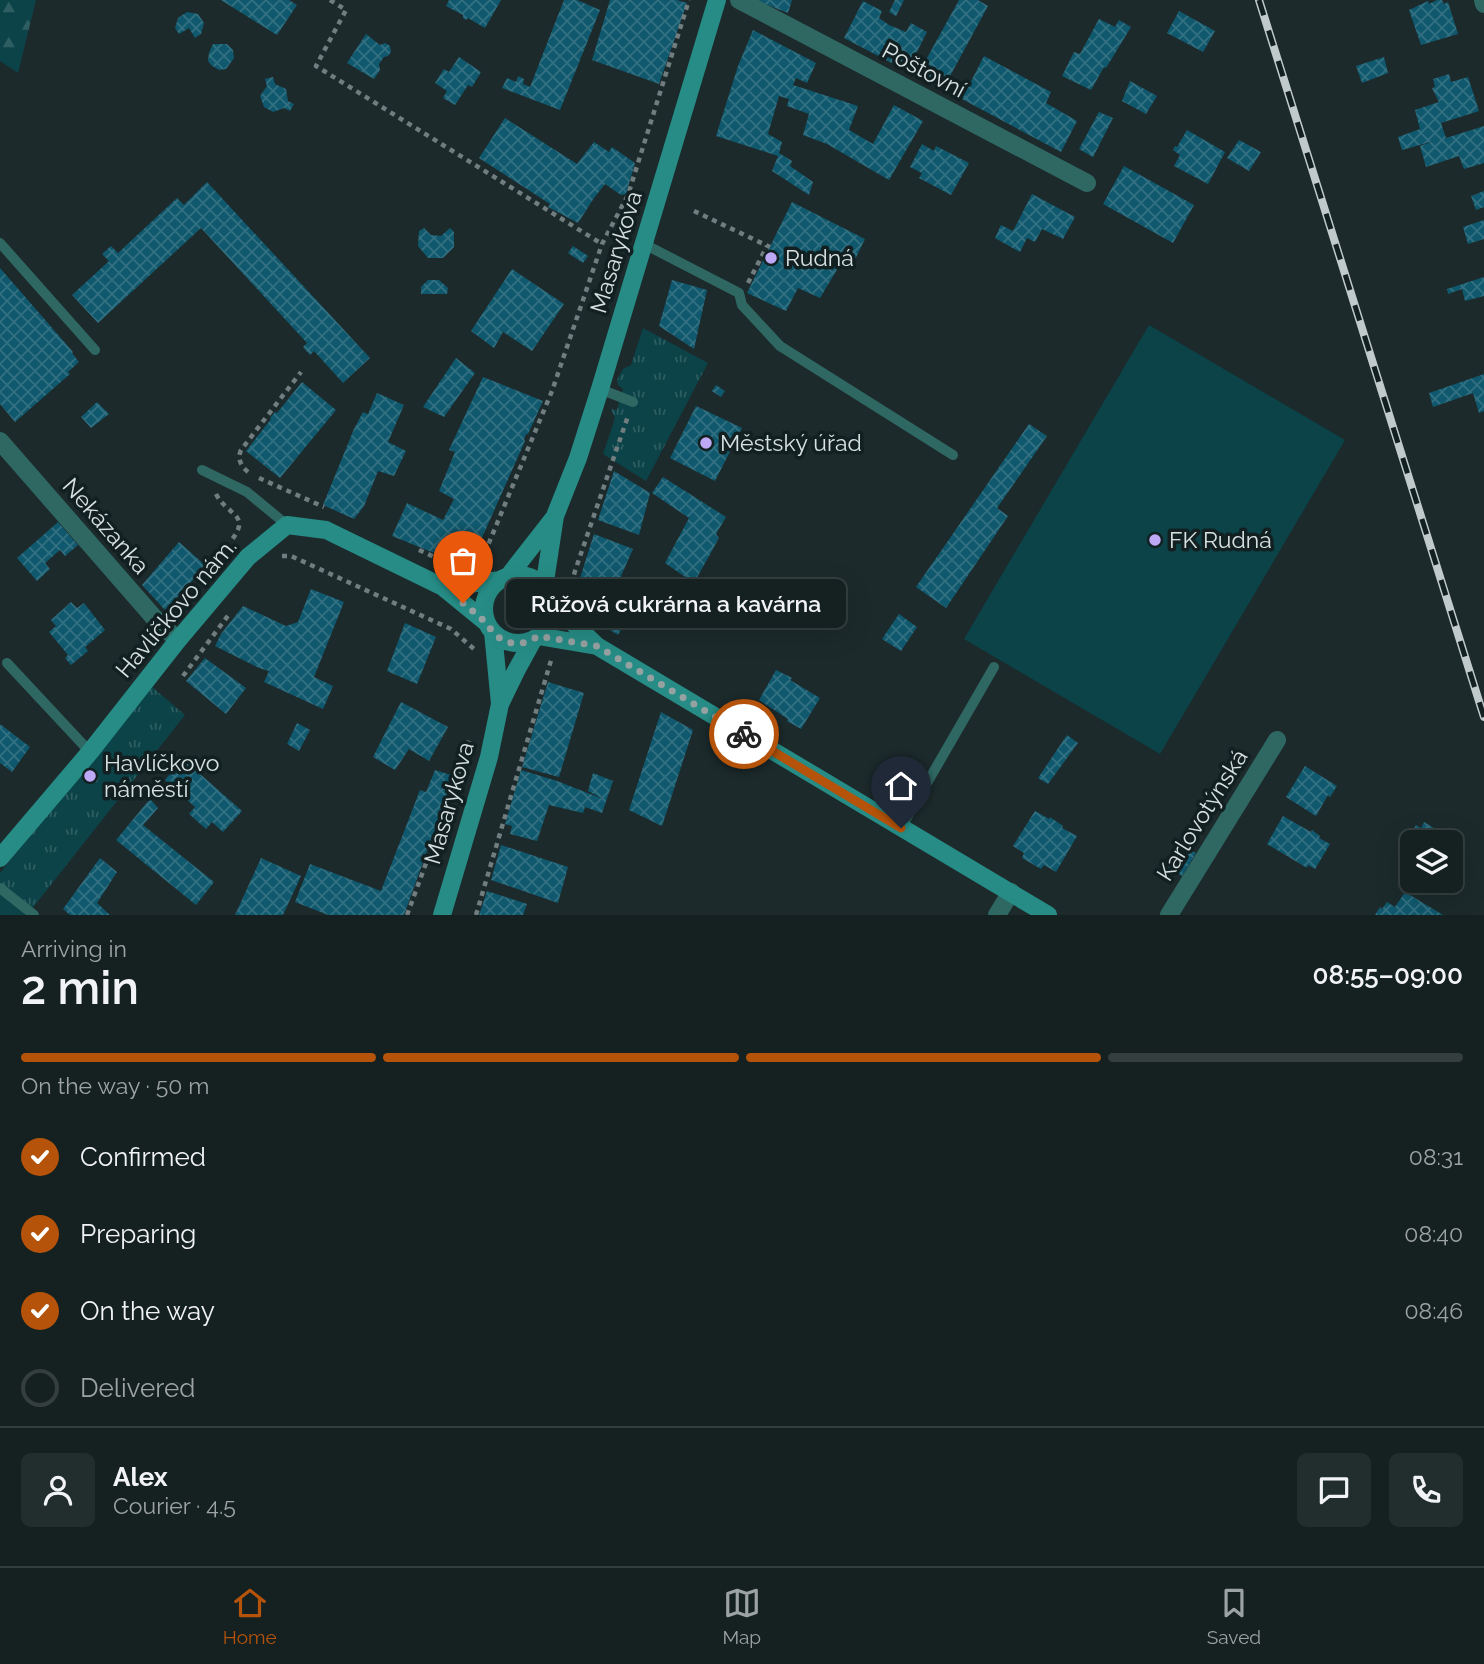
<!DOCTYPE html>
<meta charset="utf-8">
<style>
body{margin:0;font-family:Raleway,sans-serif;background:#222d2e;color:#f1f3f6;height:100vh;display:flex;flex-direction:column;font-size:26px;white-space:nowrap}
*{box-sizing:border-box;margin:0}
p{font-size:23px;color:#9da3a5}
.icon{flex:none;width:38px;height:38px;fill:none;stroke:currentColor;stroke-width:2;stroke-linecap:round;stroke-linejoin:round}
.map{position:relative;height:915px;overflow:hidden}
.details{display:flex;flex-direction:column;background:#152021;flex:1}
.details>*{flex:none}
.fabs{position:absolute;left:1400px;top:830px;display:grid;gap:14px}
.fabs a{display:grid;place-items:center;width:63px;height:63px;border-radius:10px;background:#152021;box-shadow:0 7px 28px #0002,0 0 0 2px #343e3f;font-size:35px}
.pin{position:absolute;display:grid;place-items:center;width:60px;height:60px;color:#fff;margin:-72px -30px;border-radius:50% 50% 50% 0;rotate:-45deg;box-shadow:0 0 7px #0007}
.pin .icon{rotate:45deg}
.courier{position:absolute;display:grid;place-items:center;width:70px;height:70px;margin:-35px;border:5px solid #b45309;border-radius:50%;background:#fff;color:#222;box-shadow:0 2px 9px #0007}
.bubble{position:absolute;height:49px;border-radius:10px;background:#152021;box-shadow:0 7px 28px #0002,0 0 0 2px #343e3f;font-size:23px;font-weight:600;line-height:49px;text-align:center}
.headline em{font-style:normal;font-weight:600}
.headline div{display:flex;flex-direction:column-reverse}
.headline{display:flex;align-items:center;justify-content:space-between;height:119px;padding:0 21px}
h1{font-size:46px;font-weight:600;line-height:52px}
.bar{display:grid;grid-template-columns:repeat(4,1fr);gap:10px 7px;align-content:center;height:84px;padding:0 21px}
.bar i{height:9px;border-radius:5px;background:#343e3f}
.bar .selected{background:#b45309}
.bar p{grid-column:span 4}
.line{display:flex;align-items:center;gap:18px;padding:0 21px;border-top:2px solid #343e3f}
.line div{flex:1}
.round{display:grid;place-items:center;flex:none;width:74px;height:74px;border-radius:10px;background:#222d2e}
ol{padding:0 21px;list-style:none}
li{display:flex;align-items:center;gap:21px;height:77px}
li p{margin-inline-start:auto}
li .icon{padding:7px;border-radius:50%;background:#b45309;color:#fff;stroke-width:4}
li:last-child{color:#9da3a5}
li i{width:38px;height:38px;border:4px solid #343e3f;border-radius:50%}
.tab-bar{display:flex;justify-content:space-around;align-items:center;height:98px;border-top:2px solid #343e3f;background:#152021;font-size:19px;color:#9da3a5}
.tab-bar a{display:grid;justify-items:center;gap:4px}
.tab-bar .selected{color:#b45309}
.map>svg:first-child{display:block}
.green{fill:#0b4348}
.forest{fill:url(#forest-firs)}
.park{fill:url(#park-tufts)}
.building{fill:url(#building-cross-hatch)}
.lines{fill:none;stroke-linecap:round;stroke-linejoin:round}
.path{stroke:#717d7f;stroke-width:4.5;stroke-dasharray:5 5;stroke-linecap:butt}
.lane{stroke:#2f6863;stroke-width:10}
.street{stroke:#2f6863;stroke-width:18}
.secondary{stroke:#268c85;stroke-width:18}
.rail-casing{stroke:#c0cacb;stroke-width:8}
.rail{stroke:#122022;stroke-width:5;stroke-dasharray:16;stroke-linecap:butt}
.done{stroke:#96a1a2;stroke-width:7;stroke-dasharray:0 12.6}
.route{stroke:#b45309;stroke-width:9}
.poi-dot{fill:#bda9f5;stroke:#122022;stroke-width:2.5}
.labels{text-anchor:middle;stroke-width:7;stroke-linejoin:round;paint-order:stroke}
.street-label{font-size:23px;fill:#d8e1e2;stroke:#122022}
.poi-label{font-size:23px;fill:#d8e1e2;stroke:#122022;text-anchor:start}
</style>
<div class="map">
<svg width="1484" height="915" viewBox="0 0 1484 915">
<defs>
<pattern id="forest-firs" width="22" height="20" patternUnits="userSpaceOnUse" patternTransform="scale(1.75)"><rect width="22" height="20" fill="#0b4348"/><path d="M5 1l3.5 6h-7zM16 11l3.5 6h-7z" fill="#2e5e62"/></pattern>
<pattern id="park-tufts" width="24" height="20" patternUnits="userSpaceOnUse" patternTransform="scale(1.75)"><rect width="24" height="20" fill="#0b4348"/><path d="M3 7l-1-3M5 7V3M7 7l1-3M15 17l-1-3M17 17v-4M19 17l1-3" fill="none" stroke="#2e5e62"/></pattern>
<pattern id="building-cross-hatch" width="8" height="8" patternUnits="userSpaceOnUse" patternTransform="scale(1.75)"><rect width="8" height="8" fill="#10586d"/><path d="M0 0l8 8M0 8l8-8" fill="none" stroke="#327082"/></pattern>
</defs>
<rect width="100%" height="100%" fill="#1c2a2c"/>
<!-- green -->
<path class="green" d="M1149,325L1345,440L1160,754L964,639Z"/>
<!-- forest -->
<path class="forest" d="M0,0H36L18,73L0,61Z"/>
<!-- park -->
<path class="park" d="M643,328L708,363L646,481L603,454L615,418L611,409L617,410L623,389L618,385L617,380L623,369L631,365Z
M151,686L185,715L27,915H0V873Z"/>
<!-- building -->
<path class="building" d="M221,0H289L297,5L277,35Z
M449,0H501L485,28L468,18L466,20L463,18V15L446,6Z
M564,0H577L600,10L560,110L502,88L507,78L516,82L518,76L524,79L523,84L530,87Z
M610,0H677L687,3L659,84L592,60Z
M755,0H792L788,13Z
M895,0H904L896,16L889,12Z
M959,0H978L988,6L943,89L917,76Z
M1437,0H1442L1444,4L1448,2L1458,34L1421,45L1409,10L1428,1L1429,4Z
M863,1L882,11L879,18L889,25L906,32L911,23L927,32L907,71L844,38Z
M1179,11L1215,31L1203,52L1167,33Z
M187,12L198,14L204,23L201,34L195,38L189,28L179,34L175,28L178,18Z
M1099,19L1115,27L1119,20L1131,27L1106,68L1104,67L1091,90L1062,76L1074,52L1080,54Z
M753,30L816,63L807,83L796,78L793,85L858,106L849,130L873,144L894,105L923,121L889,180L827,144L803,135L809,114L787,106L789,99L779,96L768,134L782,142L779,153L792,161L790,166L813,182L809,195L772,171L778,156L716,136L738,66Z
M366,34L380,45L385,43L390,46L391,52L388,56L384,57L379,64L380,70L374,79L347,63Z
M213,44H227L233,50L234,58L226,69L219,70L211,65L208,61L209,53Z
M984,56L1051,92L1046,103L1077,121L1061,152L962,99Z
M459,57L481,72L472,87L468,85L455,105L443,98L447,91L435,83L444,69L449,72Z
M1384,57L1388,73L1362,83L1356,66Z
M1449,74L1451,82L1468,77L1479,111L1441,123L1446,138L1484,126V163L1464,169L1459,156L1426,167L1420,146L1434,141L1402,150L1398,137L1420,129L1415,110L1439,102L1432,88L1435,87L1433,79Z
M273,77L275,84L286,89L288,101L294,104L290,111L284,108L273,112L264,107L260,96L267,86L265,79Z
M1130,81L1157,96L1146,114L1122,101Z
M1099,112L1113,118L1093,157L1079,149Z
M505,118L577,164L594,142L609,152L612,147L635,163L626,194L621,195L605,184L594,198L578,223L548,207L550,204L479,158Z
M1187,130L1225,152L1208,184L1174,166L1180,155L1173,150L1175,146L1177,147Z
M1239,140L1261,152L1249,171L1227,158Z
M922,144L934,151L936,146L969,163L951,195L919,178L922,173L910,167Z
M1124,166L1194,205L1173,243L1103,204Z
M207,182L370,358L343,383L314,351L310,355L303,347L307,343L201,228L98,323L72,295L109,261L102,254L111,246L118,253L177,198L184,205Z
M1484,191V207L1476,210L1471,196Z
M1032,194L1075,217L1063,239L1042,229L1035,242L1027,238L1020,252L995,238L1001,225L1013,231Z
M792,202L865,239L851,268L841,263L820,298L798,288L786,311L747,293Z
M1484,220V239L1468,244L1463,227Z
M424,228L431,235L441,236L450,228L454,232V247L443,258H428L418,246L419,231Z
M573,246L588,256L583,263L568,253Z
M0,268L73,352L72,353L79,362L68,372L70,374L15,422L0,404Z
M512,269L564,304L532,351L503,332L494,348L471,331Z
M1484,277V296L1465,301L1462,289L1448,294L1447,289Z
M428,280H439L448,288L447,294H421V287Z
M672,280L707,290L694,349L659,326Z
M456,358L475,373L444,417L423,407Z
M1484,374V411L1479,413L1473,393L1433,407L1429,393Z
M483,377L543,401L528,434H526L524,440L525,441L469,567L392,536L407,503L443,520L454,499L439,491L455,452L449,450Z
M302,382L336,410L280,478L246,451L271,419L270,418L275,412L277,413Z
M716,385L725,391L721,397L712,391Z
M377,393L404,405L388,442L406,451L394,476L378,471L364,506L354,519L323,505L354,429L363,412L368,414Z
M97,402L109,414L91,428L81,417Z
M696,406L742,428L715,481L670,458Z
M1029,424L1047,436L997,508L1008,516L946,608L916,587Z
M614,471L650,493L639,535L598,520Z
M663,477L726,517L716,534L719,538L694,583L665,563L689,518L652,493Z
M58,522L78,545L65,556L60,550L45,563L50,569L37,581L17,558Z
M594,534L633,549L621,576L626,582L625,586L641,597L618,635L578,610L573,600Z
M179,542L206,566L165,610L142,585Z
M311,589L344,602L314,677L333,686L323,709L264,682L269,671L259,668L215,646L221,634L243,606L286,626L298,622Z
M71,602L77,608L84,603L105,630L85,647L88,651L71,665L65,658L68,655L49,632L56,626L51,620Z
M899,614L917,627L901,651L882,639Z
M405,623L436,637L417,684L387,671Z
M205,658L246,688L226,714L186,681Z
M776,670L792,678L790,680L820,698L801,729L787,721L788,719L759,700Z
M548,682L584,693L559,777L522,767Z
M401,702L448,727L429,761L409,749L395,770L373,757Z
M661,712L693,730L662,826L629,810Z
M297,723L310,730L299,751L287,744Z
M0,724L30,747L12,772L0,763Z
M1067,735L1078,743L1048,784L1038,778Z
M183,759L242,811L223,832L212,822L206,829L189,814L195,807L165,780Z
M1305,766L1337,786L1330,797L1328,795L1316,816L1286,797Z
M435,770L454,776L404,915H328L295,902L310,864L381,891L420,790L426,792Z
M521,770L557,781L603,799L588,791L593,773L613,781L602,813L585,807L583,813L549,805L537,841L510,834L512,826L505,824Z
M150,799L158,808L143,825L214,882L196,905L116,840Z
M1035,811L1049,819L1050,817L1063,826L1062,828L1077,836L1056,872L1044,865L1041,869L1022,858L1024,853L1013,846Z
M1283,816L1311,832L1312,830L1320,836L1319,838L1330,844L1315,869L1308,865L1307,868L1267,844Z
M1424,822L1439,831L1436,837L1444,842H1412V867L1398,858L1416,825L1421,828Z
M1179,843L1196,853L1182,876L1165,866Z
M501,845L568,867L558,903L491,880Z
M100,858L117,872L97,903L110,915H70L63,909Z
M261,858L301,876L283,915H235Z
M487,891L527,904L523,915H479Z
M1405,892L1443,915H1375L1380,907L1382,909L1387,902L1395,907Z"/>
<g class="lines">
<!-- path -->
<path class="path" d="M330,0L346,10L316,66L602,244
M694,211L770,247
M748,283L767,246
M248,472C241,466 237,459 241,450L301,372
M259,478L324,507
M216,494C227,516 253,514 230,542
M419,550L452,565
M282,556H291L451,629L474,649
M481,562L552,391L602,244L628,195L689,0
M569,594L575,571L628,416
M183,676L230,613
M407,915L450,798L470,738
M476,915L552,657"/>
<!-- lane -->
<path class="lane" d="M0,243L95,350
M644,244L739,293L742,305L780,346L953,455
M600,389L633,402
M202,470L247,492L287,525
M7,663L90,752
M901,828L994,667
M0,888L34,915"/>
<!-- street -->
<path class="street" d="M739,0L1087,183
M1483,0L1484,4
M0,441L157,621L178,640
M997,915L1011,892
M1169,915L1277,740"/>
<!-- secondary -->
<path class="secondary" d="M484 609a34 34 0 1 1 68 0a34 34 0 1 1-68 0Z
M507,578L553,519
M443,587L501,580
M544,588L555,516L578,458L600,389L717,0
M550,601L597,646L1048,915
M493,632L500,704
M538,636L597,646
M0,858L90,752L178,640L248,557L287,525L326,530L443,587L487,623
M442,915L489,757L500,704L516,671L533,640"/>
<defs>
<path id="rail" d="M1259,0L1484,717"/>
</defs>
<!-- rail casing -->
<use href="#rail" class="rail-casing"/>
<!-- rail -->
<use href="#rail" class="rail"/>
</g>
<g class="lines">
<!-- done -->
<path class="done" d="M463,603C470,609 478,615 485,622C489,626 491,631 496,635C508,646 525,646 538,636L597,646L744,734"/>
<!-- route -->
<path class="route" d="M744,734L901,828"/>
</g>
<!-- markers -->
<g class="poi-dot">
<circle cx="771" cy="258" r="7"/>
<circle cx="706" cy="443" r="7"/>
<circle cx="1155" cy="540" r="7"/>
<circle cx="90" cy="776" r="7"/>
</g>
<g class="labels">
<!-- street labels -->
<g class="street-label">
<text transform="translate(924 70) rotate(28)" y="8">Poštovní</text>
<text transform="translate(616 252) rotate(-73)" y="8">Masarykova</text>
<text transform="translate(106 526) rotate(49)" y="8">Nekázanka</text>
<text transform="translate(176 608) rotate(-50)" y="8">Havlíčkovo nám.</text>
<text transform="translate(449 803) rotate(-74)" y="8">Masarykova</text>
<text transform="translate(1202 815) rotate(-58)" y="8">Karlovotýnská</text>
</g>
<!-- poi labels -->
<g class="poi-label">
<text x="785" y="266">Rudná</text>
<text x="720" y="451">Městský úřad</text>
<text x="1169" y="548">FK Rudná</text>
<text x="104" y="771">Havlíčkovo<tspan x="104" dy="26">náměstí</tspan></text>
</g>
</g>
</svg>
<div class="fabs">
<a><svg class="icon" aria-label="layers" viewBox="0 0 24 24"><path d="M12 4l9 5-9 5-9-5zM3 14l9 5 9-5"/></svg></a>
</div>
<div class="pin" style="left:463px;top:603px;background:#ea580c"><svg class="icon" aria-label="bag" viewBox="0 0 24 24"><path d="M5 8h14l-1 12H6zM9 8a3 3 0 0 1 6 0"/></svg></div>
<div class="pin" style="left:901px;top:828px;background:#1f2937"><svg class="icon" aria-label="home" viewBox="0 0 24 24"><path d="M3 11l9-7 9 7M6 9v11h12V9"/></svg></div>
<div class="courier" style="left:744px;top:734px"><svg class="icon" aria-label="bike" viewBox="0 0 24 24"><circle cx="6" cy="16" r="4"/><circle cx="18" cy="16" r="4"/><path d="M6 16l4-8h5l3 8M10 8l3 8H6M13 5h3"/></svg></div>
<div class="bubble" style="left:506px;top:579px;width:340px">Růžová cukrárna a kavárna</div>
</div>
<section class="details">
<div class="headline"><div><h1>2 min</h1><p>Arriving in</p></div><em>08:55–09:00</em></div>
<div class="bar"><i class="selected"></i><i class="selected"></i><i class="selected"></i><i></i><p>On the way · 50 m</p></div>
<ol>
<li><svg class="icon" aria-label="check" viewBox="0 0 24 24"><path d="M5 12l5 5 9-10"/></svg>Confirmed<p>08:31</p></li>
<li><svg class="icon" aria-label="check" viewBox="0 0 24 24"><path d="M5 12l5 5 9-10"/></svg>Preparing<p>08:40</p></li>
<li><svg class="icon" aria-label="check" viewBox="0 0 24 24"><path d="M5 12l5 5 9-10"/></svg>On the way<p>08:46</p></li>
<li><i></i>Delivered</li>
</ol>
<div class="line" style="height:126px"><a class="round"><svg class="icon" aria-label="person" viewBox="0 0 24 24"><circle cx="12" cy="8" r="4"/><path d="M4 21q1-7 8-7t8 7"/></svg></a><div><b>Alex</b><p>Courier · 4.5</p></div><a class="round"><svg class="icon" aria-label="chat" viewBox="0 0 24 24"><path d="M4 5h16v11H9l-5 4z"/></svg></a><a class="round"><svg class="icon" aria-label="phone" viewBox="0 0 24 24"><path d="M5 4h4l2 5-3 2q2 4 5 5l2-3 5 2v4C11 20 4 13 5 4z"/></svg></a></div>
</section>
<nav class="tab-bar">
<a class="selected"><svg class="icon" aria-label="home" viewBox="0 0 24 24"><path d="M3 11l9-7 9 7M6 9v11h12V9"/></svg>Home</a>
<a><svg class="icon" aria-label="map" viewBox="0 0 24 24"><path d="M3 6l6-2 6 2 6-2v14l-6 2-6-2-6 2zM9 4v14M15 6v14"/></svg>Map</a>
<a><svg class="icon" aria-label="saved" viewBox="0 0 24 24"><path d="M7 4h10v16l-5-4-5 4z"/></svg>Saved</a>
</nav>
